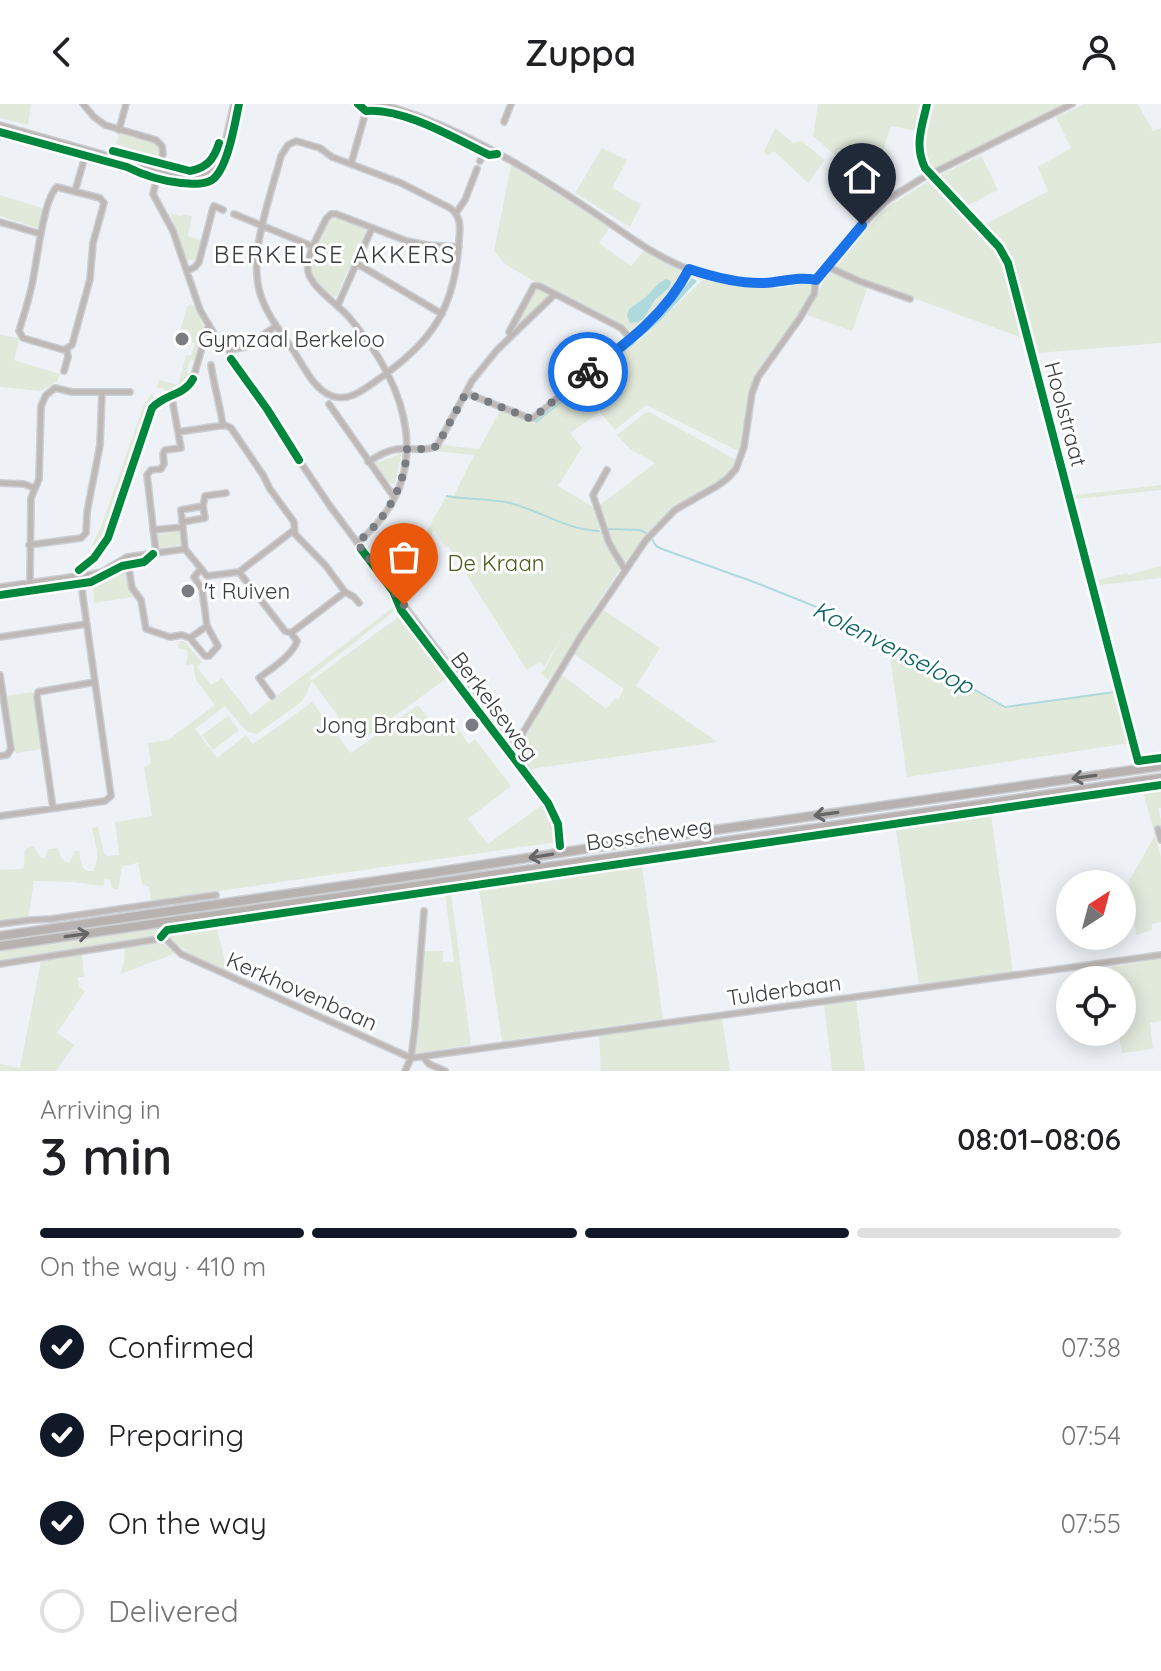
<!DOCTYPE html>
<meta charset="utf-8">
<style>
body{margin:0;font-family:Quicksand,sans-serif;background:#f2f2f2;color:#202124;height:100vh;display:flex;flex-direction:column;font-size:30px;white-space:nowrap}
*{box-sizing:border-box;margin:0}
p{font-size:26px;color:#757577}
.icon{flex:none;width:44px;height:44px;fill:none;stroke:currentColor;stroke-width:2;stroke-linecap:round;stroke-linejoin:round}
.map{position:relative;height:967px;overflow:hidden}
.sheet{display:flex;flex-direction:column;background:#fff;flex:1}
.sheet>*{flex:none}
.needle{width:52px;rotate:36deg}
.controls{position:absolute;left:1056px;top:766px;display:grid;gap:16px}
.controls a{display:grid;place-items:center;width:80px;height:80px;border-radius:50%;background:#fff;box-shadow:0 4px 20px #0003;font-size:40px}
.pin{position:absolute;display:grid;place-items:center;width:68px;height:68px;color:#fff;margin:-82px -34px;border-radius:50% 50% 50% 0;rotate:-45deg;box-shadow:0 0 8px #0007}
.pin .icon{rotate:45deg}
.courier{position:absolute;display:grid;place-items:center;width:80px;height:80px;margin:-40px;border:6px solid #1a73e8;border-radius:50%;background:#fff;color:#222;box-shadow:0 2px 10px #0007}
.head em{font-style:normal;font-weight:600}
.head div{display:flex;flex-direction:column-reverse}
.head{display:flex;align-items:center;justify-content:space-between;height:136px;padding:0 40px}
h1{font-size:52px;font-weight:600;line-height:60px}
.bar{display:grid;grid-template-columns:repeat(4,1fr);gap:12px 8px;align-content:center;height:96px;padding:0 40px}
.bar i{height:10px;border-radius:6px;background:#e0e0e0}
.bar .selected{background:#111827}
.bar p{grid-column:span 4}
ol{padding:0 40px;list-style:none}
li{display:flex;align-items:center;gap:24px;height:88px}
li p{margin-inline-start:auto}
li .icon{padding:8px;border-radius:50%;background:#111827;color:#fff;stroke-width:4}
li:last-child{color:#757577}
li i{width:44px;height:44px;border:4px solid #e0e0e0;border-radius:50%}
header{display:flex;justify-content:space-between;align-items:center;height:104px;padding:0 40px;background:#fff;font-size:36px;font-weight:600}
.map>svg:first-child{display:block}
.green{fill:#e1e9db;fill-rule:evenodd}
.water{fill:#aedadd}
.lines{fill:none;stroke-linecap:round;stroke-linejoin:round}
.stream{stroke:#aedadd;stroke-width:2}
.minor-casing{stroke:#cbced2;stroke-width:8}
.primary-casing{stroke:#cbced2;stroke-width:11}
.minor{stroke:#beb8b7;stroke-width:5}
.primary{stroke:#b7b1b0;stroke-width:8}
.cycleway-casing{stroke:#fff;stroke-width:13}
.cycleway{stroke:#00873e;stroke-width:8}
.oneway{stroke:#666667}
.done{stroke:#797c80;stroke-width:8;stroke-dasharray:0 14.4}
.route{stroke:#1a73e8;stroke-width:10}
.poi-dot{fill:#797c80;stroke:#fff;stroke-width:3}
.labels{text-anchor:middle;stroke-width:6;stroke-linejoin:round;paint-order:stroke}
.poi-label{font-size:22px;fill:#3a3d40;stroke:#fff;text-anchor:start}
.street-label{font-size:22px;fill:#3a3d40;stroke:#fff}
.park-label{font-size:22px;fill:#495c1c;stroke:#fff}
.neighbourhood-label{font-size:24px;letter-spacing:2px;fill:#3a3d40;stroke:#fff}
.water-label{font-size:24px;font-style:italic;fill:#0a6266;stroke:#fff}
</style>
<header><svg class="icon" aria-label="back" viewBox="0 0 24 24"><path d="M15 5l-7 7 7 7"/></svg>Zuppa<svg class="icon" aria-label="person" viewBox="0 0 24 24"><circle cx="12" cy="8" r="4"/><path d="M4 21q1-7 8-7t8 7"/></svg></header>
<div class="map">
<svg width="1161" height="967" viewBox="0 0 1161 967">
<rect width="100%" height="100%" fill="#eef2f7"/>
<!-- green -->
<path class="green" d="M0,0H31L28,21L0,14Z
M818,0H924L917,27L891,22L882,49L861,74L813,32Z
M932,0H1066L933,65C917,45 927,22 932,0Z
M1085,0H1138L1153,27L1161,24V239L1038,249L1012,155L1004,143L984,121L1048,87L1038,63L1071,44L1056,13Z
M775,24L793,39L802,37L825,56L808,79L774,47L768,52L764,48Z
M122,28L156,39L160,42V53L155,55L124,48L125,43L116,40L119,30Z
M602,44L627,56L612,84L641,100L630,123L575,89Z
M981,51L998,86L967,102L939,72Z
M511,61L610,123L599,139L631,162L644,146L679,165L681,174L660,203L637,227L632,228L533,177L505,160L494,147ZM656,182L666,187C662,190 658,193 655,197C646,207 645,218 630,218C624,201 636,202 647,193C650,190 653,186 656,182Z
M931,76L996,148L1002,157L1022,234L835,165L883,106Z
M0,91L45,105L40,125L0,112Z
M170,109L180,112L183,111L192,112L188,132L202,137L197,156H186Z
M334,113L365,125L366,128L356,148L357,150L349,167L347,168L338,189L339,191L335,193C324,185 312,176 310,162L329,116Z
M830,169L868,183L852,227L807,211L824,177Z
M703,176L780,184L803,179L812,181C806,215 772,241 756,270C745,291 746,321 743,343L740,347L736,346L646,301L615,326L600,308L570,329L582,344L558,382L593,403L600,427H606L600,401L655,359L630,345L617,331L645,309L649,308L735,355L737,357C725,385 690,390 669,409C621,451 585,523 549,576L540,569L544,566L563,532L544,563L540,558L527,566L449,443L446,444L434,426L399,490L396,485L446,392L453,393L474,351L433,347L442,341L479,345L501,305L535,319L641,235Z
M539,184L550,190L549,193L513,227L535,185Z
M191,200L194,202L205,224L196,257L190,256L187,268L192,269C188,283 182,286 168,290L163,284H157L159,276L178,281L186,251L191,252L195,239L186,237L187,233L179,231L187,203Z
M0,231L20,234L14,256L60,270L57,278L41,287L0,283Z
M151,290L157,296L150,302L147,308L111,416L97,444L92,441L101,423L143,303Z
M399,347H402L395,380L388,378L374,357L379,358L398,351Z
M1161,381V386L1076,395V391Z
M179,427L180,441L159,444L157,431Z
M1161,462V474L1100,481L1098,476L1127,469L1128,471Z
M125,464L129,487L133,493L94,499L93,480Z
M395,502L397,505L309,574L312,576L401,511L447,574L359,638H357L312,577L306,591L301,598L257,630L246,627L225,602L195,625L217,654L246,631L253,640L255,639L312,598L351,649L418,601L439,627L453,618L469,640L475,635L511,682L468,715L488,740L542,701L552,717L557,738L151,797L149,783L142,780L138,759L122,762L118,786L112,784L110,776L105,775L103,782L71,778L34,777L28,814L0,818V766L23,765C27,757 19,744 33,742L41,754H45L48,745L58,744L61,754L66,758H70L75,747H79C81,757 80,768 93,767C101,754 95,739 92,724L98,723L104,750L107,752L119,751L115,718L152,712L144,663L151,660L148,639L168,636L215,601L196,576L193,560L186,561L188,548L184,545L178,544L179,537H184L202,558L197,563L211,581L222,574L251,611Z
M602,505L660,544L636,582L718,638L531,665L520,651L521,641L561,570L606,605L615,594L618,596L624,585L574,550Z
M888,539L1005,604L1117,587L1131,639L907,673Z
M31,588L34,590L41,645L16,649L14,647L6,592Z
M228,612L239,626L213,646L202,631Z
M1161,687V704H1158L1161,716V730L1155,732L1161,753V818L1152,820V826L1136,831L1129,777L1155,731L1143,688Z
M991,711L1013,868L919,880L896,725Z
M642,762L663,915L502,937L479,785Z
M451,789L471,941L418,949L415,947L423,847H443V858H454L445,790Z
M160,823L158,833L0,856V847Z
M217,824L227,867L188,849L167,831Z
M162,838L174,847V850L120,870L124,858L125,842Z
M82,849L84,873H78L79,883L85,887L57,929L74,941L56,967H0V960L20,964L41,857Z
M1161,855V917L1150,919L1153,945L1122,949L1118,928H1122V876H1112L1110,863Z
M856,896L865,967H832L824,900Z
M722,914L730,967H601L599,932Z"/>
<!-- water -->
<path class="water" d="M692,174L697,177L661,216L640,234L663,211Z
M666,175L671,177L670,183L655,196L643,215L638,218L630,219L627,212L629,205L646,193L659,179Z"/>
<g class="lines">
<!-- stream -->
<path class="stream" d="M536,318L635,238
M447,392C468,396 489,394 510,399C541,407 567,426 599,427
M608,425L640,426L646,429
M652,435L656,442L662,445L754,478L839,512L876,530L1005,603L1115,588L1122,616
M1124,623L1132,653
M1143,651L1161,649"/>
<defs>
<path id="minor" d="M83,0L94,13L105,21L156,36L162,42L163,50L153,90L173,127L200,206L219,238L229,246L233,258L330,402L532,673
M381,0C455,20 523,62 587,104C621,126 652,152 691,166C713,174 738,180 762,179C781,178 798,172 816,176
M927,0L918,45L925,64L999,143L1008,159L1098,502
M367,4L372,3L376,0
M504,18L511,0
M0,21L176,71C224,83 225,34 234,0
M119,26L126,0
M296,37L320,44L332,53L401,79L450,104C462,113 460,124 459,137C455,206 431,239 376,277C363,286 349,298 332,292C314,286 303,261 293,246C281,228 266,210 260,189C248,149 271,91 281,52L288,41Z
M480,57L486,44
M351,60L367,4
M57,83L100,94L104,99L93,139L90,175L72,241L64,246L23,234L19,227C23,213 28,199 31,185C37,162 42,97 57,83Z
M75,87L87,46
M456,109L465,96L477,65
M234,110L314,143
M0,118L41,130
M356,159L442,210
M828,163L859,177L910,195
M187,167L195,163L199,158L213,104L214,102L223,106
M338,201L372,124
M511,232L509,228L534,182H539L555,190
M229,246L245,243L276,222
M211,261C214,282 220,301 223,322
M64,267L68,253L67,246
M193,275L208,223
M466,289L529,314H533L644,224L669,196L689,165
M329,300L394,393
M178,328L225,321L231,324L263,371L270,385L294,418L295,430L326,462L345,488L354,493L359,499
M368,358C378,352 387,346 398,345C411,344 425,348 437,342L472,277L497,246L555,190L621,224L631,235
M607,366L593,391L609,439L625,466
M0,379L24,380L34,384
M182,418L205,414L203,402L205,392L226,389
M153,426L183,423
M357,439C439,371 408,282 348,212C337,200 310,182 308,167C305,153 320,128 326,115L331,110H336L407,137L427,141L459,143
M29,441L81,434L86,429L87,408L100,341L102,288
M185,445L181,406L203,402
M156,449L147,371L151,366L161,365L164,360L163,350L165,346L181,344L172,295
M127,453L132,484L141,496L146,525L170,533L182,531L190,534L207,522
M30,479L31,394L39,375L41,302L46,291L55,284L72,288H130
M0,483L93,470L102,468L127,453L185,445L207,472L239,468
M291,529L345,488
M0,533L87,520
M190,534L205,552H209L218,542L207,522L202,485L194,473L201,465
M0,571L11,645L7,651L0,652
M272,592L259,574C272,564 292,552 297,537L291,529L285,527L239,468L294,426
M510,644L521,632L581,532L646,436L675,406L717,382L727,375L736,365L744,343L752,289L758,273L800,214L814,190L816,176L862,121L887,96L921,75L1072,0
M53,704L37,593L38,588L95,578
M0,712L105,697L111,692L80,472
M1158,725L1161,736
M0,820L31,816L51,815L216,791
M0,860L165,834L181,850L411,954L1161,851
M424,954L429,960L445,967
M405,967L411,954L415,923L424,807"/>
<path id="primary" d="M0,832L418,771L617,740L1161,662
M0,842L1161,674"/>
</defs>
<!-- minor casing -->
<use href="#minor" class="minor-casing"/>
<!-- primary casing -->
<use href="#primary" class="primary-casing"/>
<!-- minor -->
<use href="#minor" class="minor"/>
<!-- primary -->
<use href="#primary" class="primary"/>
<defs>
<path id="cycleway" d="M358,0L366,7C402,3 456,35 489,51L497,50
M927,0C922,23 914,41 925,64L999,143L1008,159L1138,657L1161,654
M0,28L127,63C145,72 162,77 181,79C192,80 203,81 212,76C228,65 235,18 239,0
M113,47L190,67C207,64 214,55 219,39
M231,255L267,305L299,356
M361,445L393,487L401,506L548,699L558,720L560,742
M79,466L94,454L108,434L152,304C166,289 184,292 193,275
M0,491L91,478L122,462L144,458L153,450
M161,833L167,826L1161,681"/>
</defs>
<!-- cycleway casing -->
<use href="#cycleway" class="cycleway-casing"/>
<!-- cycleway -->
<use href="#cycleway" class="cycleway"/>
</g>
<!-- one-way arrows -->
<defs><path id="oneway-shaft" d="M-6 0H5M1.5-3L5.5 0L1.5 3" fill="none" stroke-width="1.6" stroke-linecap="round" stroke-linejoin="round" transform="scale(2)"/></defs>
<g class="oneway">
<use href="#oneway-shaft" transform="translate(1084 673) rotate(172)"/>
<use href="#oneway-shaft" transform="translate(826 710) rotate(172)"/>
<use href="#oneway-shaft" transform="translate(541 752) rotate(171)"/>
<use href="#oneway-shaft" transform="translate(77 831) rotate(-8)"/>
</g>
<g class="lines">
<!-- done -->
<path class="done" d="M404,501L357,439C386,415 405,383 407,345H430L437,342L466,289L529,314H533L588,268"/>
<!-- route -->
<path class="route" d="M588,268C627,239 666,210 689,165C713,173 739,180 765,179C783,178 799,172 816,176L862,121"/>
</g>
<!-- markers -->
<g class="poi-dot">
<circle cx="182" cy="235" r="8"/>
<circle cx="188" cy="487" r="8"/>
<circle cx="472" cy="621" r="8"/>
</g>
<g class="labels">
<!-- poi labels -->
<g class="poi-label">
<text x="198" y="243">Gymzaal Berkeloo</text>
<text x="204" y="495">'t Ruiven</text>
<text x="456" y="629" text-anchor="end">Jong Brabant</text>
</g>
<!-- street labels -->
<g class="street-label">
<text transform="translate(1066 310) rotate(75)" y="8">Hoolstraat</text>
<text transform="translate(495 602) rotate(53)" y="8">Berkelseweg</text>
<text transform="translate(649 730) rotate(-8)" y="8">Bosscheweg</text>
<text transform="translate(784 886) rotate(-8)" y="8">Tulderbaan</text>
<text transform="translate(302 887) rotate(24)" y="8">Kerkhovenbaan</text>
</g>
<!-- park labels -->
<g class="park-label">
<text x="496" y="467">De Kraan</text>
</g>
<!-- neighbourhood labels -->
<g class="neighbourhood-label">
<text x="335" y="159">BERKELSE AKKERS</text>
</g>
<!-- water labels -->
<g class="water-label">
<text transform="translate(893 544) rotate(27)" y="8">Kolenvenseloop</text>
</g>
</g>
</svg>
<div class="controls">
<a><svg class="needle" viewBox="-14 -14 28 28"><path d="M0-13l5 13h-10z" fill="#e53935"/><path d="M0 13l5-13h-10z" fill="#757577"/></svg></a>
<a><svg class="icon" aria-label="locate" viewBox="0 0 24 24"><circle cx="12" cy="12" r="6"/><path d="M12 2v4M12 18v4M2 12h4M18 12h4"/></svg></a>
</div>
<div class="pin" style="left:404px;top:501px;background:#ea580c"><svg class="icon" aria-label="bag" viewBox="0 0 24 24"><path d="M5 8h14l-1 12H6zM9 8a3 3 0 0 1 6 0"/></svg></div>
<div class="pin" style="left:862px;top:121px;background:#1f2937"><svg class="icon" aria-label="home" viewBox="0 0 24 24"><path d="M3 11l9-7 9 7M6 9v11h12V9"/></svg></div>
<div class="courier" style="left:588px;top:268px"><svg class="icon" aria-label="bike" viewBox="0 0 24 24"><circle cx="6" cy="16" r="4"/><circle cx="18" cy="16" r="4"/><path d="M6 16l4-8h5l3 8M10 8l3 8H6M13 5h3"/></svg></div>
</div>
<section class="sheet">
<div class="head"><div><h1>3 min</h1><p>Arriving in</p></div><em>08:01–08:06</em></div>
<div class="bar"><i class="selected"></i><i class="selected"></i><i class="selected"></i><i></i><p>On the way · 410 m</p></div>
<ol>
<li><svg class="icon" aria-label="check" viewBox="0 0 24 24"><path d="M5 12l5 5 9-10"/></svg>Confirmed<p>07:38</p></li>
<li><svg class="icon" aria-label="check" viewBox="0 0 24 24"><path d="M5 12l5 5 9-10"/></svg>Preparing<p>07:54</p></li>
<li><svg class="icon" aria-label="check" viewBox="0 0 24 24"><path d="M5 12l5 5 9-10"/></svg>On the way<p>07:55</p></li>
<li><i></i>Delivered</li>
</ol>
</section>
